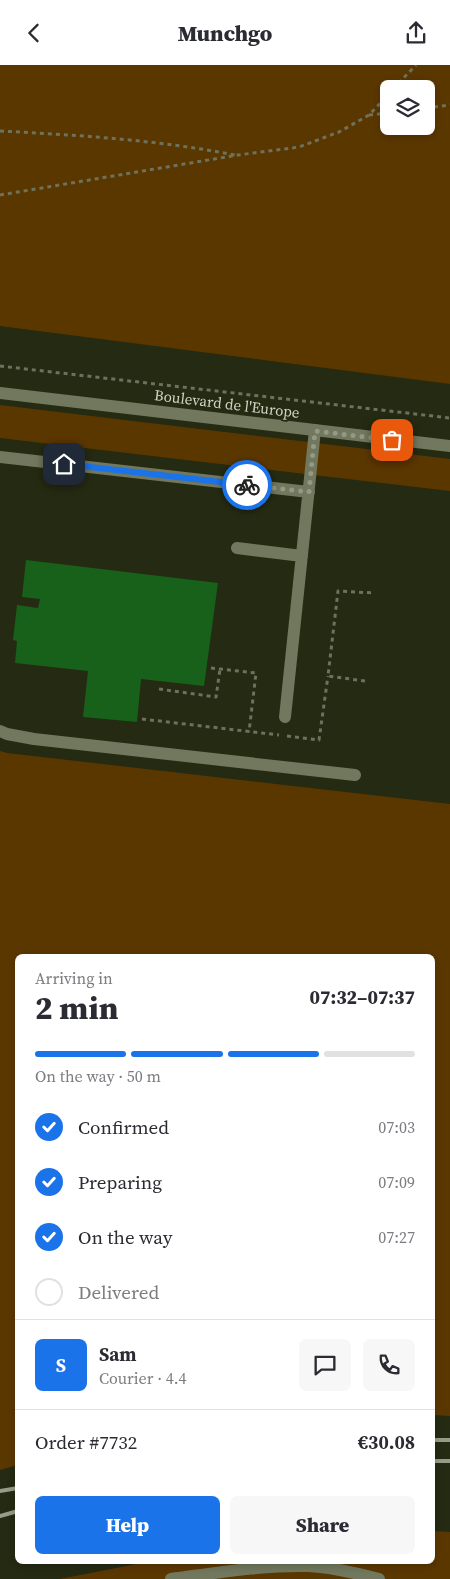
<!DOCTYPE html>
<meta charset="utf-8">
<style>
body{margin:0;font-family:"Source Serif 4",serif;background:#f7f7f7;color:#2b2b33;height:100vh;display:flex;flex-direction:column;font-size:19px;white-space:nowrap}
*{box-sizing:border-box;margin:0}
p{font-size:16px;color:#7c7c81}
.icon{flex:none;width:28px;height:28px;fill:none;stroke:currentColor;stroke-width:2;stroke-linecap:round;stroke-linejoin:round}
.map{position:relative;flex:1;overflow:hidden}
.panel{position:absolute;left:15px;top:889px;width:420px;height:610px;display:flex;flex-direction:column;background:#fff;border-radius:8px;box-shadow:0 2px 8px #0003}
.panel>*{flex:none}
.tools{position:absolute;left:380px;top:15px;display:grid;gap:10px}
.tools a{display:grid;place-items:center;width:55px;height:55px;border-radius:8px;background:#fff;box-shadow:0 2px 8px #0003;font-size:25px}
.pin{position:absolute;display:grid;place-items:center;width:42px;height:42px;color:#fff;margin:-21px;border-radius:10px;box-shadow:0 2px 8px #0006}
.courier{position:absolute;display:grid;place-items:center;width:50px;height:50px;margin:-25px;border:4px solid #1a73e8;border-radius:50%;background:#fff;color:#222;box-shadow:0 1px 6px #0007}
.headline em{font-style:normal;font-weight:800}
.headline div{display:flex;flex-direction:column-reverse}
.headline{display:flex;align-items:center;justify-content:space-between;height:85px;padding:0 20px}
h1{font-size:32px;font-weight:800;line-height:38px}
.bar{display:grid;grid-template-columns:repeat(4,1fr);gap:8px 5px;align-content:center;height:60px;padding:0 20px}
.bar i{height:6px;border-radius:4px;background:#e1e1e2}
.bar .on{background:#1a73e8}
.bar p{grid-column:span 4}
.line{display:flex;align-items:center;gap:12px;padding:0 20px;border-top:1px solid #e1e1e2}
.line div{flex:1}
.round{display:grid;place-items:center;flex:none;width:52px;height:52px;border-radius:8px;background:#f7f7f7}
ol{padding:0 20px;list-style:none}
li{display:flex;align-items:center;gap:15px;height:55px}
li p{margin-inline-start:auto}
li .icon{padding:5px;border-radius:50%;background:#1a73e8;color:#fff;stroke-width:4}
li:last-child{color:#7c7c81}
li i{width:28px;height:28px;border:2px solid #e1e1e2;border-radius:50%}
.cta{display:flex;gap:10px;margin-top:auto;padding:10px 20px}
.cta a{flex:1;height:58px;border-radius:8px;background:#1a73e8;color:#fff;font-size:20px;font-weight:800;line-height:58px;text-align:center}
.cta a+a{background:#f7f7f7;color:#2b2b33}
header{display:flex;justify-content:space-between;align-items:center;height:65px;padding:0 20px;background:#fff;font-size:22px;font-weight:800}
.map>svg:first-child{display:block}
.green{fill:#5b3700;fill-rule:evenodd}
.building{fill:#18611a}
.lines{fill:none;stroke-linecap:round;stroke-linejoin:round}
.path{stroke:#6d715d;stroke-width:3;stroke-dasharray:4 4;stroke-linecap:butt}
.lane{stroke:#71785d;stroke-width:12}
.secondary{stroke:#71785d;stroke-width:12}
.rail{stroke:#979c8a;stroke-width:4}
.done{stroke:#949886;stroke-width:5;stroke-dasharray:0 9}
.route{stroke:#1a73e8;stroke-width:6}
.labels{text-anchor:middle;stroke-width:4;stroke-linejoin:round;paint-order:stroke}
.street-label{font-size:15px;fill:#d0d4c5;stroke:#252a12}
</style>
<header><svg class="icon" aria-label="back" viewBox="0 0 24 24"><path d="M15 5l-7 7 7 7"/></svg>Munchgo<svg class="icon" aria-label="share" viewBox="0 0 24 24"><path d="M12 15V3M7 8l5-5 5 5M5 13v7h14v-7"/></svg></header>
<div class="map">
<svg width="450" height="1514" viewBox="0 0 450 1514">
<rect width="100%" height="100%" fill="#252a12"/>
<!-- green -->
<path class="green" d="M0,0H450V319L0,261ZM389,24H426V61H389Z
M0,340L450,394V426L0,373Z
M0,686L7,688L450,739V1351L432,1350V891H18V1400L0,1405Z
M433,1466L450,1467V1514H60L152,1496H432Z"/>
<!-- building -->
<path class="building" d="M26,495L218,518L204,621L141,614L137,657L83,652L88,606L15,598L17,576L13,575L17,540L38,543L40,534L22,532Z"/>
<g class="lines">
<!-- path -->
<path class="path" d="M393,24L416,0
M426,43L450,40
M369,50L389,48
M0,66C78,70 158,75 235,90
M0,130L238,90L299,82L339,67L369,50L389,29
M0,301L450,353
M211,603L256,608L249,667
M365,616L328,611L338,526L374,528
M159,624L216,632L220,604
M142,654L279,670
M287,671L319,675L328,611"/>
<!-- lane -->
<path class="lane" d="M0,392L309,427
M237,483L302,491
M285,652L315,365
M0,666L7,669L34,674L355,710
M171,1514C216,1508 262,1500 308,1501C332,1502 356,1508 379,1514"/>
<!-- secondary -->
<path class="secondary" d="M0,328L450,381"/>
<!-- rail -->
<path class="rail" d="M432,1375H450
M432,1396H450
M0,1426L18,1423
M0,1451L18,1446"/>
</g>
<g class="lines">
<!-- done -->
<path class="done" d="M247,420L309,427L315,366L392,375"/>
<!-- route -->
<path class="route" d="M64,399L247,420"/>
</g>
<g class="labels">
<!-- street labels -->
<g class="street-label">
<text transform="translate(227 339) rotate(7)" y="5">Boulevard de l'Europe</text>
</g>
</g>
</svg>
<div class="tools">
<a><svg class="icon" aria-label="layers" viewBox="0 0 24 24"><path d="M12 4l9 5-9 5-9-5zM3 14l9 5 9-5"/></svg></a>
</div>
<div class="pin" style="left:392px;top:375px;background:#ea580c"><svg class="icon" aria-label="bag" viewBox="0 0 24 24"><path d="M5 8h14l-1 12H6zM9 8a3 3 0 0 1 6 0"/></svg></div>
<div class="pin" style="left:64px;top:399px;background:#1f2937"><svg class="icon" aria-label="home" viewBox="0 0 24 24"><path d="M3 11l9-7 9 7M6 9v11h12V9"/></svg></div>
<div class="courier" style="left:247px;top:420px"><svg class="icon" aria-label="bike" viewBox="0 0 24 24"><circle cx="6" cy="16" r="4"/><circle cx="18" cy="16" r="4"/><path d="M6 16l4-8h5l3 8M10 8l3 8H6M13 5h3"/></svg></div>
<section class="panel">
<div class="headline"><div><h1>2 min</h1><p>Arriving in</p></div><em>07:32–07:37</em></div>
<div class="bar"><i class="on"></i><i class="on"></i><i class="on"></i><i></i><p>On the way · 50 m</p></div>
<ol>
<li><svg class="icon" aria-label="check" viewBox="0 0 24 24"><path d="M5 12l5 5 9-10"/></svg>Confirmed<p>07:03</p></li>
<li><svg class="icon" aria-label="check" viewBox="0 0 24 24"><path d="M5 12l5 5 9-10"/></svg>Preparing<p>07:09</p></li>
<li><svg class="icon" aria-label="check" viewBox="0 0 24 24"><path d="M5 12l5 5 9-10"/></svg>On the way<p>07:27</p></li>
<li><i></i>Delivered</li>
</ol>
<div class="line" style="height:90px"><b class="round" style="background:#1a73e8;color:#fff">S</b><div><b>Sam</b><p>Courier · 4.4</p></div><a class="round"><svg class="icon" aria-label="chat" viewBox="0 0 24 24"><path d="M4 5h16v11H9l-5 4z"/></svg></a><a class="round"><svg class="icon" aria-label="phone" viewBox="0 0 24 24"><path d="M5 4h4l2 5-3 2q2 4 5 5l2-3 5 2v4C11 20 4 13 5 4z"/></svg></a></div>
<div class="line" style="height:65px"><div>Order #7732</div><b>€30.08</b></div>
<div class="cta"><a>Help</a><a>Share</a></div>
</section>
</div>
